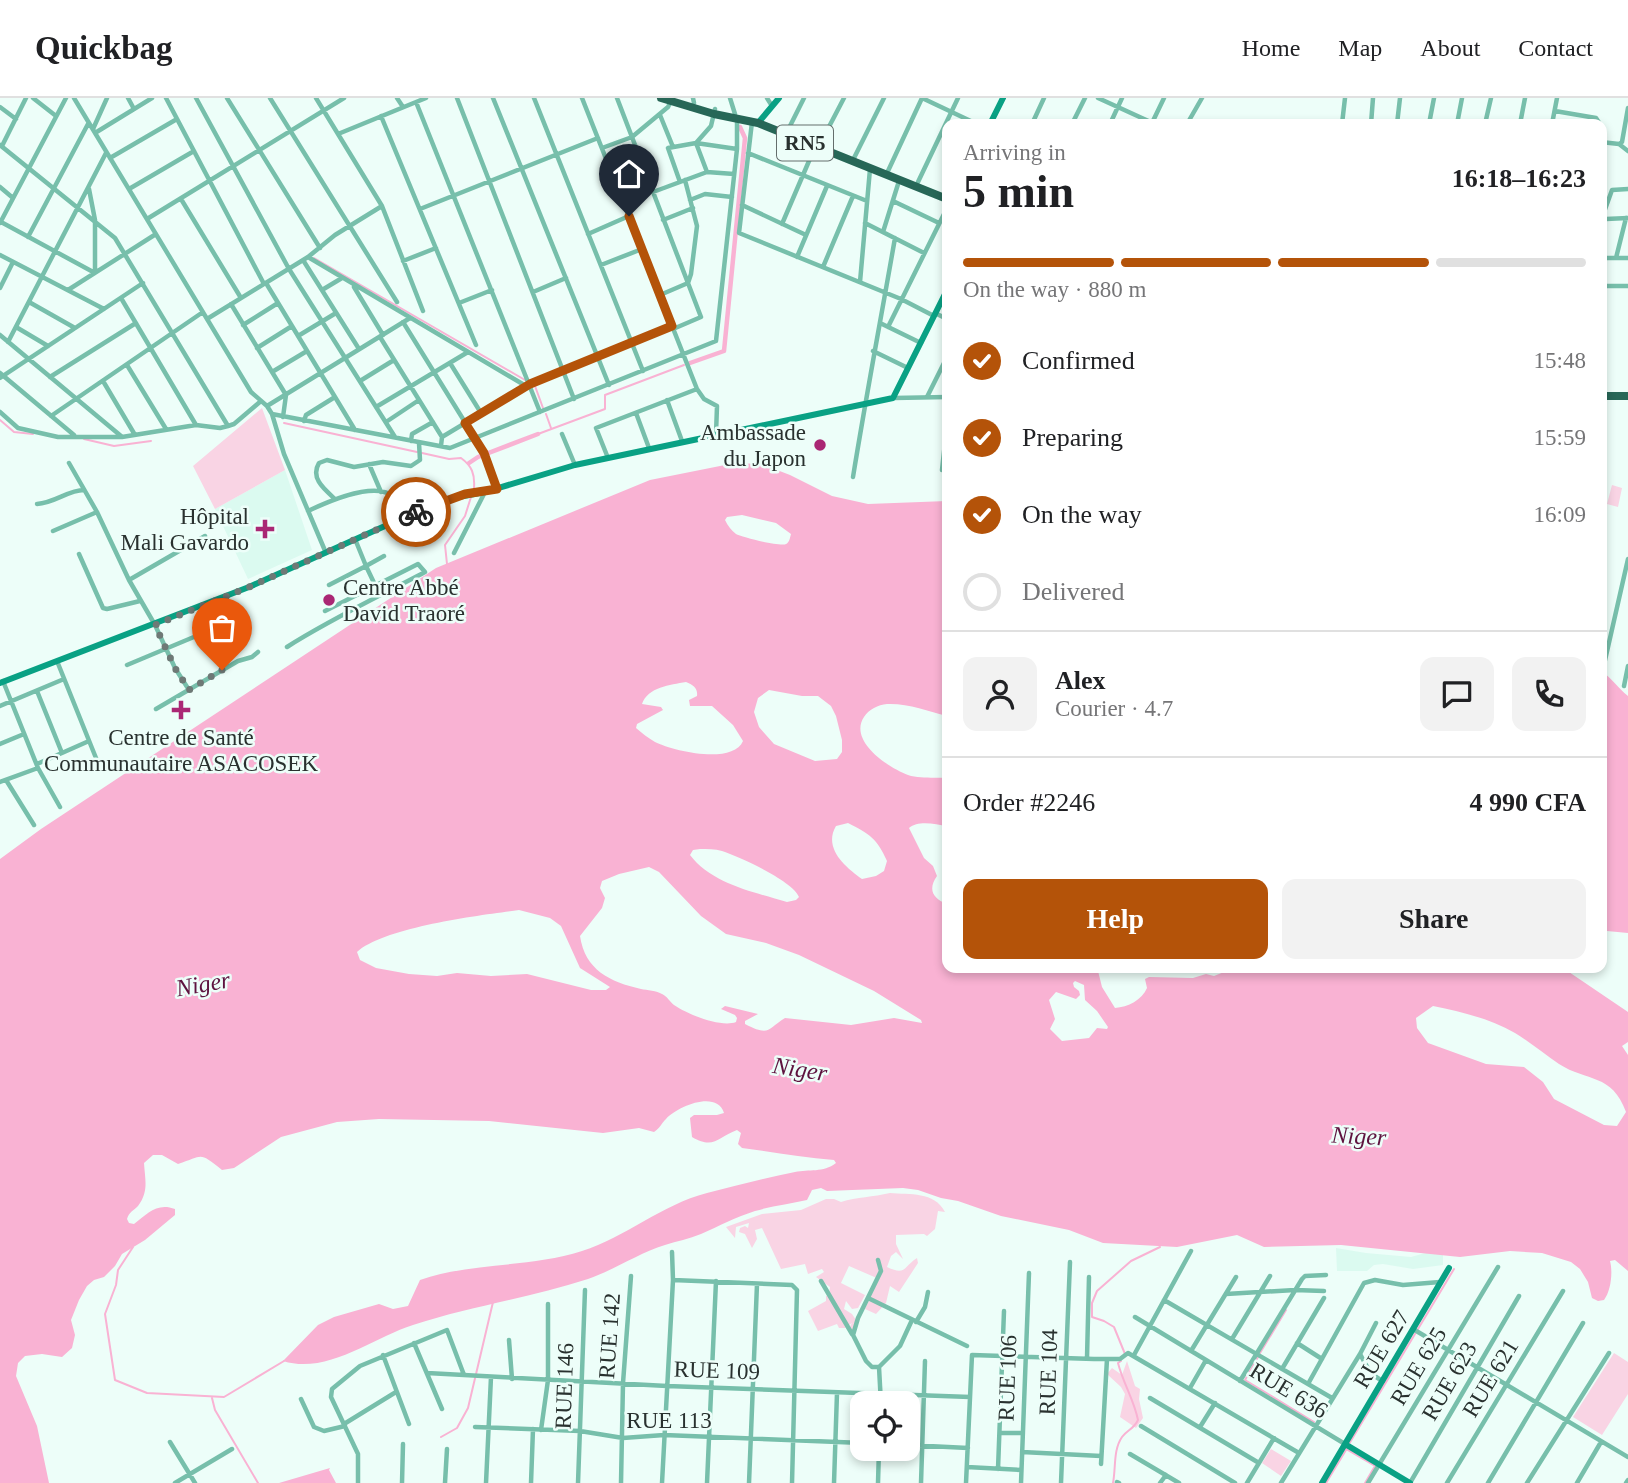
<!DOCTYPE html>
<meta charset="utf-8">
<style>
body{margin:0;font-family:"Times New Roman",serif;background:#f2f2f2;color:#202124;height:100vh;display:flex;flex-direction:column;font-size:26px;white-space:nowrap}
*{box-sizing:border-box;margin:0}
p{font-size:23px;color:#757577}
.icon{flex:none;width:38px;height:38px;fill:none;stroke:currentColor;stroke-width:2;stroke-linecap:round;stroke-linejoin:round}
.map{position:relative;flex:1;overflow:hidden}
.details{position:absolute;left:942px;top:21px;width:665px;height:854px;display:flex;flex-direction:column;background:#fff;border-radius:14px;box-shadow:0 4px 10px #0003}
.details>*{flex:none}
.fabs{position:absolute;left:850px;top:1293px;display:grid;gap:14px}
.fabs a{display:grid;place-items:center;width:70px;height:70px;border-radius:14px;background:#fff;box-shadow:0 4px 10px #0003;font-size:35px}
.pin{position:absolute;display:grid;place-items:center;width:60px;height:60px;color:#fff;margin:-72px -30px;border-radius:50% 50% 50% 0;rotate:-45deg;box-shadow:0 0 7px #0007}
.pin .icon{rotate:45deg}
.courier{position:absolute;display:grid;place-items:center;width:70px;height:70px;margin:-35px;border:5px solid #b45309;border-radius:50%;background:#fff;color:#222;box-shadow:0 2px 9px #0007}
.summary em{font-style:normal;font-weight:700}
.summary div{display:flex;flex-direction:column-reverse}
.summary{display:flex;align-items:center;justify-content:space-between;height:119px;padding:0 21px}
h1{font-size:46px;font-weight:700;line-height:52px}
.bar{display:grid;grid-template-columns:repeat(4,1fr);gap:10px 7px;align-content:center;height:84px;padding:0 21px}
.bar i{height:9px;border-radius:5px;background:#e0e0e0}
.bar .selected{background:#b45309}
.bar p{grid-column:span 4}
.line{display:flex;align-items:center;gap:18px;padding:0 21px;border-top:2px solid #e0e0e0}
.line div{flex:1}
.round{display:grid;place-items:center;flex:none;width:74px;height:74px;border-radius:14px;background:#f2f2f2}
ol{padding:0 21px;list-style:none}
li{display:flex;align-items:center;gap:21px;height:77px}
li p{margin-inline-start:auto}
li .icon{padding:7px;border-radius:50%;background:#b45309;color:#fff;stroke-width:4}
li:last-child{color:#757577}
li i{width:38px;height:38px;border:4px solid #e0e0e0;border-radius:50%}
.primary-button{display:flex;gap:14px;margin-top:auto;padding:14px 21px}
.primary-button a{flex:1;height:80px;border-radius:14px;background:#b45309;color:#fff;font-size:28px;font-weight:700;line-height:80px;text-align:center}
.primary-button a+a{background:#f2f2f2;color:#202124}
header{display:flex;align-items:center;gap:42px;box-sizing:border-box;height:98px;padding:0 35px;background:#fff;border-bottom:2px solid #e0e0e0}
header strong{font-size:33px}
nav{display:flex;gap:38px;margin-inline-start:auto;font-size:24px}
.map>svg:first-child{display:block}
.built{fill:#dbfaf0}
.green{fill:#f9d4e4}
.water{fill:#f9b2d3;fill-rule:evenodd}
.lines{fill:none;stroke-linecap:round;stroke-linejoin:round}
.stream{stroke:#f9b2d3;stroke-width:2}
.canal{stroke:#f9b2d3;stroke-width:4.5}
.street{stroke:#77bfab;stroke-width:4.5}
.secondary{stroke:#09a184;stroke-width:6}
.highway{stroke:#276757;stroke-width:8}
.done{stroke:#6e7976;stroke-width:7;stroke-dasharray:0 12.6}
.route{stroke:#b45309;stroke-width:9}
.poi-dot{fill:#aa2774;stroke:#edfef9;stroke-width:2.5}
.labels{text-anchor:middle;stroke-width:5;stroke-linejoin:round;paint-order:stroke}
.shield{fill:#edfef9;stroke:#646e6c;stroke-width:2}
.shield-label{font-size:21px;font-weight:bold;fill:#29312f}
.poi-label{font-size:23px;fill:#29312f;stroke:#edfef9;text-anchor:end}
.street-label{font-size:23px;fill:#29312f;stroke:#edfef9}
.water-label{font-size:24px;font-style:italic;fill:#5e133f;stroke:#edfef9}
</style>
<header>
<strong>Quickbag</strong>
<nav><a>Home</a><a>Map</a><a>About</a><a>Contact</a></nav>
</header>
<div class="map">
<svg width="1628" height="1385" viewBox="0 0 1628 1385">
<rect width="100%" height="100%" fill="#edfef9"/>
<!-- built -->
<path class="built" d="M285,372L312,452L248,481L215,411Z
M1336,1150L1366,1155L1411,1159L1443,1150V1167L1413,1171L1383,1166L1374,1167L1367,1173H1337Z"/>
<!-- green -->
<path class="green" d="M262,310L285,372L215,411L193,368Z
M1612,387L1622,390L1618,409L1607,406Z
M890,1095C910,1097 934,1093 945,1114L938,1113L935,1131L927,1138L924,1136L896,1137V1146L903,1161L896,1154L891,1158L887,1169C906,1178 903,1169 917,1160L918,1165L899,1194L890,1188L886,1205L876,1216L865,1211L879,1181L849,1168L841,1185L865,1197L858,1210L852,1211L846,1203L844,1211L852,1216L858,1225L851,1237L849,1230L852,1225L845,1230H839L837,1226L818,1233L808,1213L826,1203V1198L829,1197L830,1189L816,1179L824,1174L822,1171L808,1176L805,1166L781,1171L762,1130L755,1132L757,1141L752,1150L745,1136L739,1134L740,1130L745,1128L748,1130L749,1125L736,1129L735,1140L726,1129L762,1116L801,1112L826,1101H834L841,1104C857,1099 873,1099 890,1095Z
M1614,1255L1628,1264V1296L1602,1337L1573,1319Z
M1127,1263L1135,1288L1140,1291L1139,1301L1143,1320L1136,1330L1120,1319L1125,1296L1121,1289L1107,1276L1112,1270L1122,1277Z
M1271,1351L1291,1363L1281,1378L1262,1365Z"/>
<!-- water -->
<path class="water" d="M759,365L790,377L832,398L868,406L947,403V618C928,613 907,605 887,606C878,607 869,611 864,619C848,643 889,670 908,677C920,681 935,679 947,680V728C935,726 918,722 909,730L924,760L933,768L937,778C928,791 932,800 947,806V870H1101L1098,873L1102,889L1115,910C1128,909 1142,902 1147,890L1145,881L1149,879L1193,880L1206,876L1214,878L1234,870H1563L1628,914V944L1622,948L1628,957V1173L1615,1162L1610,1163C1613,1174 1611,1193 1604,1202L1598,1203L1592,1200L1588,1184L1580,1171L1571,1164L1542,1155L1510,1153L1460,1159L1341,1147L1264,1149L1237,1137L1177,1149L1103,1145L1069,1132L1001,1118L958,1103L941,1100L918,1092L903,1090L827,1093L821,1090L812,1092L807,1102C790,1106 772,1108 755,1113C736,1119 719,1128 701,1136C689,1141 677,1143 665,1147C639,1155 614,1172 588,1181C530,1200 471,1208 413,1227C372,1240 327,1277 283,1263L318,1227L334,1219L379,1206L393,1211L408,1208L420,1182C472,1164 529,1170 582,1153C626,1139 661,1107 707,1095C736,1088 765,1080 795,1074C809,1071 823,1075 836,1065L834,1062C803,1060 773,1054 742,1050L738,1046L741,1035L737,1032C718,1039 714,1052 692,1039L690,1020L694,1017H717L724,1015C717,992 678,1008 666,1021C661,1026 660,1030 654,1034L639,1030L603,1035L489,1023L379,1021L337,1024L281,1039L234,1070L222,1072C198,1053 204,1058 178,1066L162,1057H153L144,1065C145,1082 149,1093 138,1108C133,1113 129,1114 127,1121L129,1125L134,1126C147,1116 157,1104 175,1111V1117L145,1142L122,1156L115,1168L104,1179L94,1182L87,1188L79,1202L71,1222L75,1237L72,1250L62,1259L42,1256L25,1258L18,1265L16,1278L37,1328L49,1385H0V761L41,731L436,470L650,382L725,367ZM742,417L776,425L791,436C790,440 789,445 786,446C781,449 741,439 736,436C731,432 728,428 725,422L727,419ZM686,584C693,587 698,590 697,598L689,602L690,608H712L733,627L743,643C733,667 673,653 655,644C648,640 642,635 636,630L637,626L663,612L661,609L642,606C648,589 670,587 686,584ZM769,592L802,598H818L831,608L836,618L842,642V654L837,661L815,663L774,646L759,629L754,614L758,600ZM848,725C869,736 877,740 887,763L884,773L876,778L862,781C845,769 823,750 836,728ZM700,751C707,751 715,751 722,753C740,759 793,783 799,799L796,802L787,804C754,794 712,786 690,757L693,752ZM649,769L659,774L701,818L726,836L766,845L799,857L874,893L921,922L922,925L894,920L851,927L785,920C767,931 770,939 745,926V923L758,916L725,908L721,911L735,917L737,920L736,924C721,930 687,916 674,907C670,904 667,898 662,896C657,893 647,892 641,891C610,884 585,872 580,838L602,810L605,800L600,790L602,783L619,776ZM519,812L550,820L561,828L580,870L610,889L606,892H591L527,876L491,878L457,875L437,878L409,876L376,870L360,862L357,854C384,829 481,817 519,812ZM1075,883L1084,887L1085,902L1097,913L1108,929L1107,931L1097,930L1089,940L1062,943L1050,931L1055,921L1049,902L1056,894L1076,901L1080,897L1079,893L1074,889L1073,885ZM1433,908C1461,914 1489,920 1515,935C1530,944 1544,956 1559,966C1587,984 1612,975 1626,1014L1617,1028L1604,1027L1554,1001L1543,984L1524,969L1486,966L1428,945L1417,930L1416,920Z
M1601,573C1612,580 1618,590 1628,598V835L1607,833L1601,830Z
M330,1370L329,1372L336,1385H279Z"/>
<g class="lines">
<!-- stream -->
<path class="stream" d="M314,160L525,282
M535,288L543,310
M546,316L551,330
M0,322L14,334L33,336
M284,325L417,354
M538,336L605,311V297L684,267
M84,341L114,348L151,343
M422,355L449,361L461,360C472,368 475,376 474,390
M447,466L445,447L465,418L471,399
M133,1149L118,1172L116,1187L105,1216L115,1282L147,1295L224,1299L284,1263
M1260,1255L1286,1212
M1125,1256L1114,1229L1104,1223L1092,1219V1205L1097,1193L1131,1163L1160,1149
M1258,1259L1245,1282L1314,1324
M212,1300L215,1312L258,1385
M441,1339L457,1330L468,1310L493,1204
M1113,1385C1116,1370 1113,1352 1122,1339C1127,1332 1134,1331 1138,1322C1134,1302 1123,1285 1118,1265L1121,1263
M1326,1385L1346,1352
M1365,1385L1375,1368L1346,1351L1454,1171"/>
<!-- canal -->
<path class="canal" d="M690,265L724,253L745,40L740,29
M469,365L478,359L538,336"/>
<!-- street -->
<path class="street" d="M33,0L56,18
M74,0L251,294L267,308L272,316L284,356L326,455
M128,0L134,11
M166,0L264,186
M196,0L289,171L395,339
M227,0L320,150
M270,0L397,204
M316,0L382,108L423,213
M397,0L403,9
M457,0L574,301
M493,0L609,287
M534,0L643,273
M582,0L697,291L704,301L717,308L716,336
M617,0L701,219L673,231
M693,0L694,5
M730,0L735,16
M767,0L772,8
M922,0L977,26
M1098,0L1155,26
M416,4L540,314
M0,9L16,21
M1555,13L1596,20L1600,26
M660,17L673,49
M381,18L476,247
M752,24L739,135L901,201L934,218
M1152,25L1164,0
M1032,26L1044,0
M1072,26L1085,0
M1110,26L1122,0
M1187,26L1202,0
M1342,26L1345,0
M1371,26L1373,0
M1397,26L1400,0
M1429,26L1434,0
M1457,26L1462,0
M1485,26L1491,0
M1520,26L1525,0
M1552,26L1557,0
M93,31L107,0
M788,32L804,0
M95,35L152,0
M338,36L426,0
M1601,44L1619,46L1622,44L1628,10
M820,46L844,0
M1619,46L1628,53
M0,47L115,140L228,328
M2,48L26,0
M602,50L632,39L668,9L671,3
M748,55L867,103
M110,60L177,21
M853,62L884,0
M888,73L922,0
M707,74L696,45L711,28L715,11
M680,84L668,50L696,45L737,51
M918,84L958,0
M0,89L13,100
M129,91L194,53
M1628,91L1612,92L1603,117L1606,121L1628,120
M619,92L648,81
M653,94L707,74L734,76
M181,101L241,200
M690,102L705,96L732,99
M893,103L939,125
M742,107L806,137
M420,111L598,40
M147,121L344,0
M663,122L693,110
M1,124L95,175V122L89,91
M0,125L66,0
M865,125L924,155
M782,126L815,49
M883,134L899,83
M588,136L629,118
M28,139L88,26
M0,157L104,211
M308,159L526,288
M797,159L827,88
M1601,160H1628
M1616,160L1626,120
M303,162L359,251
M403,163L436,150
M601,167L642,151
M823,169L853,98
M860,184L870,71
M266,185L355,332
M1601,188H1628
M354,189L383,237
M0,190L13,164
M68,192L156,136
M322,192L342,180
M533,194L566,180
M660,197L688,185L691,176L697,128L685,82
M121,200L196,327
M29,204L75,230
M459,205L492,192
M231,206L286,297L283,319
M935,215L947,221
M207,221L308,159L335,137L382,108
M403,224L484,355L497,391
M880,225L921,245
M243,227L278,205
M16,229L48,248
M888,229L947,110
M0,237L121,338
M298,238L336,215
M380,239L442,339L441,348
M8,244L106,55
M257,250L292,228
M873,253L908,270
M450,265L481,315
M127,267L166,331
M272,274L307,253
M0,275L74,337
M50,279L136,225
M0,280L143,185
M103,283L135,337
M360,283L394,262
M927,299L947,259
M894,300L947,299
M667,302L682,343
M267,308L410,220
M376,309L468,254
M0,314L18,330L58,339H122L196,327L220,330L228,328L234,326L261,303
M636,315L649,350
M272,316L450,350L716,243L737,51V21
M51,318L203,214
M304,323L306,317L335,299
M386,324L419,302
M947,326L942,372H947
M562,336L575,367
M442,339L530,286L672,228
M411,343L412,336L433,324
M608,360L596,330L697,291
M69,365L97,414L129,482L155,527L175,570L189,592
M369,366L381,394
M853,379C866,299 881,220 895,140
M335,401C324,391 310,380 319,365L327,362L354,369L383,364L411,368L420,362L419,345
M37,406C55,405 68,392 84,392
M308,413C327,404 375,382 394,399C399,404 402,412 405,419
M53,433L97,414
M454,455L485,394
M79,456L103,510L107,511L140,503
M129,482L205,438
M329,487L366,468L355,441
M376,489L366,468L384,458
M287,549C331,521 378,499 425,474L418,466L325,513
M57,563L98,665
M127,567L201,536L243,525
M1603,571L1628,461
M3,583L38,670L60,709
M1624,588L1628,568
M37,593L62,655
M0,608L64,581
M156,611L238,563L252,559L258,554
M0,646L24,636
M37,666L89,643
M6,682L34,727
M0,684L38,670
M878,1162L881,1173L858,1220L853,1237L866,1263L872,1269H879
M673,1182L792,1187L797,1192L792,1385
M821,1183L852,1236
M1226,1196L1295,1192L1324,1193
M868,1200L967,1248
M1164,1202L1332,1300
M1135,1219L1345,1346
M916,1224L925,1209L928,1194
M1413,1231L1628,1359
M1232,1241L1270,1178
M509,1242L512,1281
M414,1245L442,1311
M1297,1245L1322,1261
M1191,1253L1236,1179
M1360,1256C1366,1267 1370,1277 1383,1283
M383,1257L409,1326
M1134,1257L1191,1153
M1087,1260L1089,1179
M879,1269L900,1248L912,1222
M879,1269L881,1306
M1282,1271L1324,1200
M427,1275L667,1288L970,1299
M1240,1283L1302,1181L1305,1178L1326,1177
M1308,1286L1364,1185L1375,1182L1403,1187L1440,1184
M1190,1290L1206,1262
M1150,1300L1259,1365
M301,1301L314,1329L324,1333L345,1328
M344,1326L396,1294
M1141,1328L1235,1385
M475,1329L580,1333L623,1340L664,1337L863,1345
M1200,1329L1215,1305
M541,1332L548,1282V1206
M1000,1335H1023
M170,1344L195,1385
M908,1347L968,1350
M1022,1354L1101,1358
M1130,1356L1179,1385
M1101,1366L1107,1261
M967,1369L1021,1372
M998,1371L1004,1213
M1117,1384L1119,1385
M175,1385L232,1351
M358,1385V1356L331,1299L332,1291L360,1268L447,1232L464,1277
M402,1385L403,1346
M445,1385L447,1351
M486,1385L491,1279
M531,1385L533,1331
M578,1385L585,1192
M621,1385L623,1285L631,1178
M662,1385L673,1182L672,1154
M707,1385L716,1183
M749,1385L757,1186
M834,1385L837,1295
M878,1385L879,1351
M921,1385L925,1263
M966,1385L972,1257L1094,1261H1120L1128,1255L1299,1355
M1021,1385L1029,1175
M1061,1385L1070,1164
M1160,1385L1166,1377
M1247,1385L1274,1340
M1281,1385L1360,1256L1376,1225
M1368,1385L1498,1169
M1410,1385L1519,1198
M1447,1385L1563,1193
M1488,1385L1583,1225
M1527,1385L1609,1255
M1577,1385L1601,1344
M1626,1385L1628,1382"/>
<!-- secondary -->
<path class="secondary" d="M758,25L779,0
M990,26L1003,0
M0,585L249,489L405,419L453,400L485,394L575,367L893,300L947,192
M1345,1346L1410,1385
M1322,1385L1449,1170"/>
<!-- highway -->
<path class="highway" d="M661,0L714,16L758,25L947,101
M1601,298H1628"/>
</g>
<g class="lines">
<!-- done -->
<path class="done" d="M222,572L189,592L175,570L155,527L249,489L416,414"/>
<!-- route -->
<path class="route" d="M416,414L465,396L497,391L484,355L465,325L530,286L672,228L629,118"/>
</g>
<!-- markers -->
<g class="poi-dot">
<circle cx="820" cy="347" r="7"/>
<path d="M261.5 420.5h7v7h7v7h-7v7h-7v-7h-7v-7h7z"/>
<circle cx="329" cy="502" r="7"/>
<path d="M177.5 601.5h7v7h7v7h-7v7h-7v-7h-7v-7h7z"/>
</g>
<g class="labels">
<!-- shield labels -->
<rect class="shield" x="777" y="27.5" width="56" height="35" rx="5"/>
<g class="shield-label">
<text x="805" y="52">RN5</text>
</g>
<!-- poi labels -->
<g class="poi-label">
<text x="806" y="342">Ambassade<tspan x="806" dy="26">du Japon</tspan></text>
<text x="249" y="426">Hôpital<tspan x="249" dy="26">Mali Gavardo</tspan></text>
<text x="343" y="497" text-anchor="start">Centre Abbé<tspan x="343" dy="26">David Traoré</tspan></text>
<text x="181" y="647" text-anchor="middle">Centre de Santé<tspan x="181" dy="26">Communautaire ASACOSEK</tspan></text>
</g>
<!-- street labels -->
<g class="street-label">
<text transform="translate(609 1238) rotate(-86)" y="8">RUE 142</text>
<text transform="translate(1381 1251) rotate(-59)" y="8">RUE 627</text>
<text transform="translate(1418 1268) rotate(-59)" y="8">RUE 625</text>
<text transform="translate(717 1272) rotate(2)" y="8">RUE 109</text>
<text transform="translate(1048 1274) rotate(-88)" y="8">RUE 104</text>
<text transform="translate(1007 1280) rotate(-88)" y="8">RUE 106</text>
<text transform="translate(1490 1280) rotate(-59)" y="8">RUE 621</text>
<text transform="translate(1449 1283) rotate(-60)" y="8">RUE 623</text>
<text transform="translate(564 1288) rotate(-88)" y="8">RUE 146</text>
<text transform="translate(1289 1292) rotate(31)" y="8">RUE 636</text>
<text x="669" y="1330">RUE 113</text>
</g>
<!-- water labels -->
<g class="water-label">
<text transform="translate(203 886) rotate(-10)" y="8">Niger</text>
<text transform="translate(800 971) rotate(9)" y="8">Niger</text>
<text transform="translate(1359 1038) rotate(3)" y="8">Niger</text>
</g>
</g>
</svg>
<div class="fabs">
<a><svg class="icon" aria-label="locate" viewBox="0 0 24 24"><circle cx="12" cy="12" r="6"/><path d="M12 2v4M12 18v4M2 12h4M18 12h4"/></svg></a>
</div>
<div class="pin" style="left:222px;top:572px;background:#ea580c"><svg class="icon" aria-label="bag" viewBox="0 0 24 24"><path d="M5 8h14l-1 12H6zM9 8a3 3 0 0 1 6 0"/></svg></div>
<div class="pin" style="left:629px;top:118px;background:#1f2937"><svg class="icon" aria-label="home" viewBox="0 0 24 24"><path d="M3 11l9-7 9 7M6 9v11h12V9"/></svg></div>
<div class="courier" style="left:416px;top:414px"><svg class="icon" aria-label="bike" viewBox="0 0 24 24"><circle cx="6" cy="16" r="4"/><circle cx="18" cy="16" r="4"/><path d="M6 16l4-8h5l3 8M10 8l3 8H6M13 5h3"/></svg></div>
<section class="details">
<div class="summary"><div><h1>5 min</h1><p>Arriving in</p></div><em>16:18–16:23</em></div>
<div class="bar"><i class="selected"></i><i class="selected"></i><i class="selected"></i><i></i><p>On the way · 880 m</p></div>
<ol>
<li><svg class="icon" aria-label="check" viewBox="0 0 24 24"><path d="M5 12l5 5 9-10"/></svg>Confirmed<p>15:48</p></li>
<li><svg class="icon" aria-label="check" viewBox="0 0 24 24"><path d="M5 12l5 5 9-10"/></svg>Preparing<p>15:59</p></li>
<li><svg class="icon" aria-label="check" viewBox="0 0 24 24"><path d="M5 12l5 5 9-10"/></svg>On the way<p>16:09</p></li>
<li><i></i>Delivered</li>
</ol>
<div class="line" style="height:126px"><a class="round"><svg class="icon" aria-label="person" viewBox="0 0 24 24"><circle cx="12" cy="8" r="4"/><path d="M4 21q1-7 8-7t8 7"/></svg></a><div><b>Alex</b><p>Courier · 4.7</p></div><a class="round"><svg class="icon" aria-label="chat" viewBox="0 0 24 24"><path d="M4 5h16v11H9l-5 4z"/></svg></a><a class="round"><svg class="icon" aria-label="phone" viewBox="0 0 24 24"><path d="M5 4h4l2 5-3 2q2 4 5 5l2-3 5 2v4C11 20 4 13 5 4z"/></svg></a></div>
<div class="line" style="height:91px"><div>Order #2246</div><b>4 990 CFA</b></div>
<div class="primary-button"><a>Help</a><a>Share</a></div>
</section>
</div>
